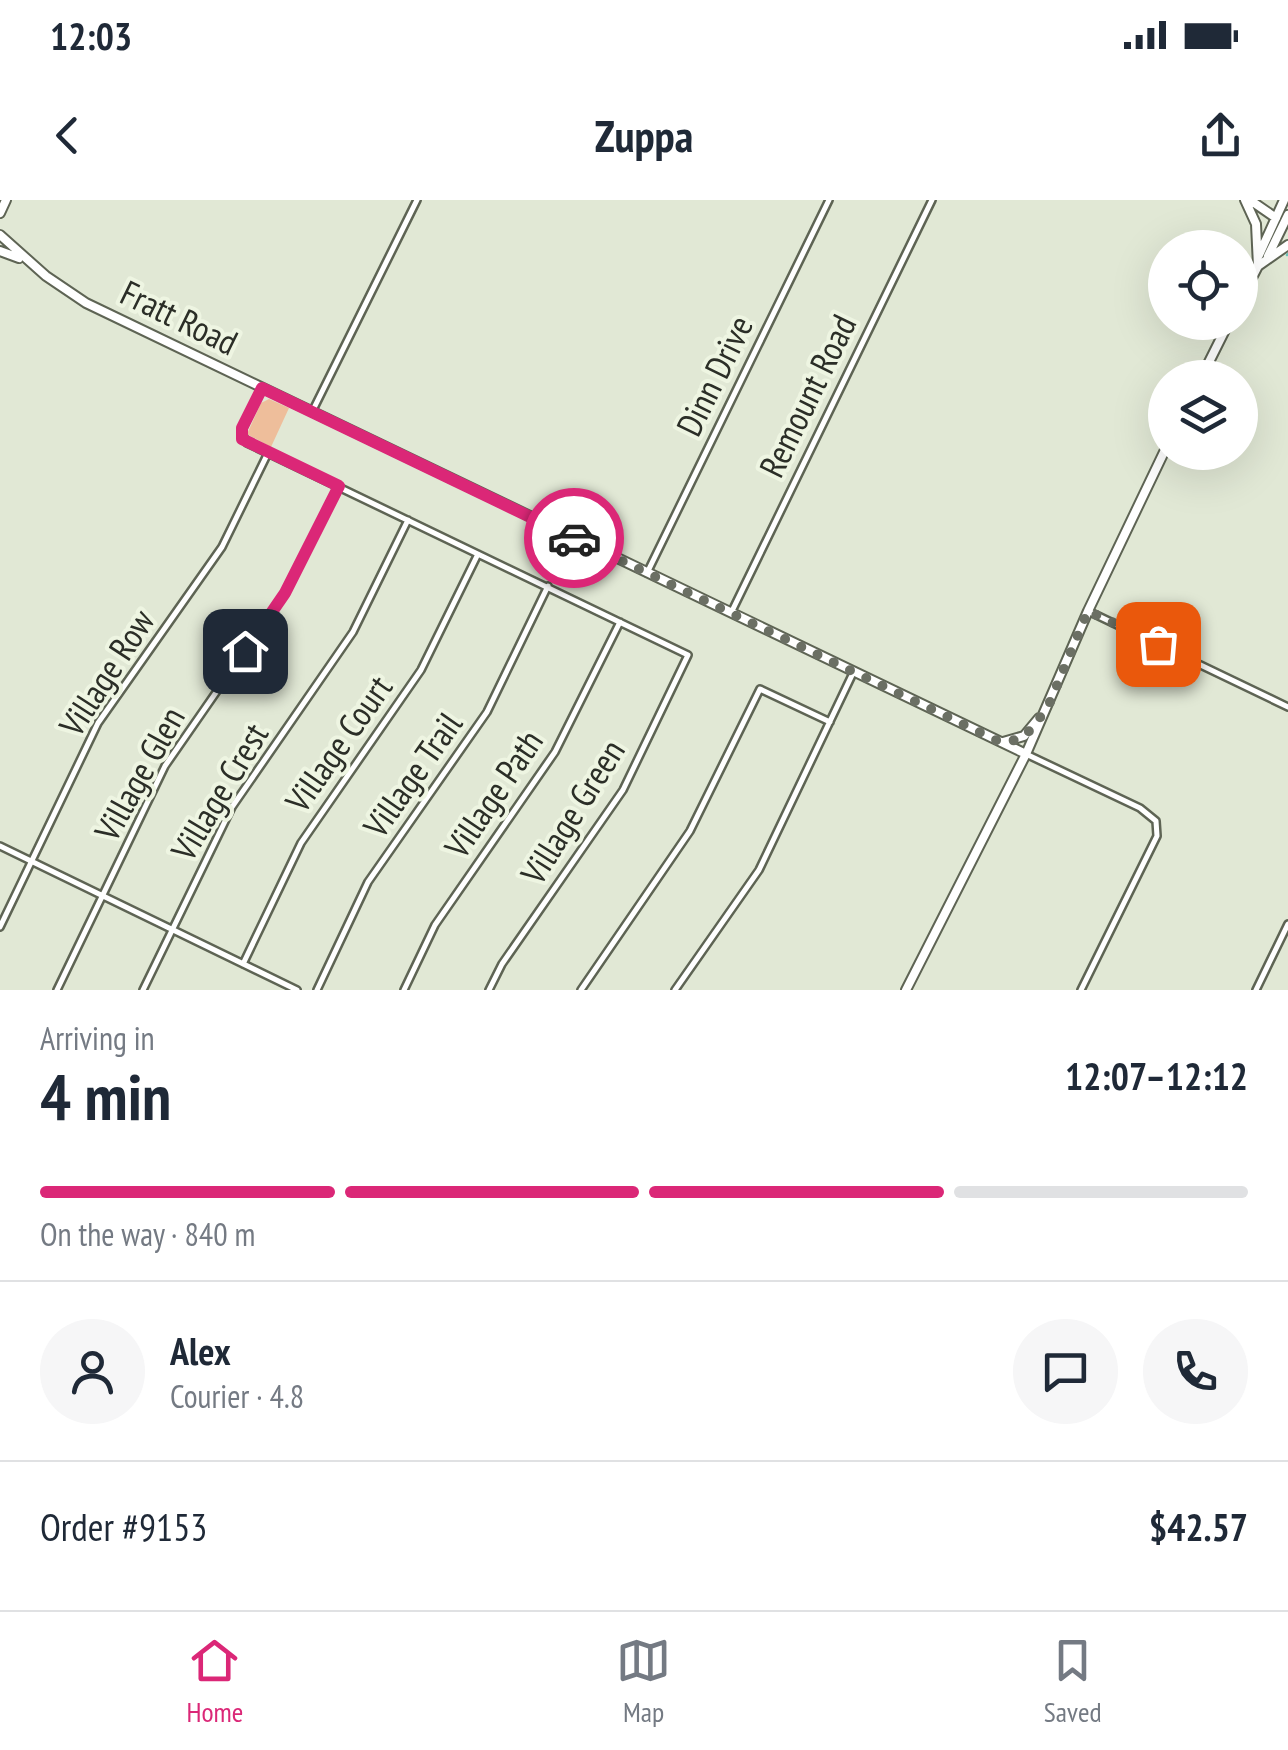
<!DOCTYPE html>
<meta charset="utf-8">
<style>
body{margin:0;font-family:"PT Sans Narrow",sans-serif;background:#f6f6f7;color:#1f2937;height:100vh;display:flex;flex-direction:column;font-size:38px;white-space:nowrap}
*{box-sizing:border-box;margin:0}
p{font-size:32px;color:#747a83}
.icon{flex:none;width:55px;height:55px;fill:none;stroke:currentColor;stroke-width:2;stroke-linecap:round;stroke-linejoin:round}
.map{position:relative;height:790px;overflow:hidden}
.details{display:flex;flex-direction:column;background:#fff;flex:1}
.details>*{flex:none}
.buttons{position:absolute;left:1148px;top:30px;display:grid;gap:20px}
.buttons a{display:grid;place-items:center;width:110px;height:110px;border-radius:50%;background:#fff;box-shadow:0 10px 40px #0002;font-size:50px}
.pin{position:absolute;display:grid;place-items:center;width:85px;height:85px;color:#fff;margin:-42px;border-radius:20px;box-shadow:0 5px 15px #0006}
.courier{position:absolute;display:grid;place-items:center;width:100px;height:100px;margin:-50px;border:8px solid #db2777;border-radius:50%;background:#fff;color:#222;box-shadow:0 2px 12px #0007}
.summary em{font-style:normal;font-weight:700}
.summary div{display:flex;flex-direction:column-reverse}
.summary{display:flex;align-items:center;justify-content:space-between;height:170px;padding:0 40px}
h1{font-size:65px;font-weight:700;line-height:75px}
.bar{display:grid;grid-template-columns:repeat(4,1fr);gap:15px 10px;align-content:center;height:120px;padding:0 40px}
.bar i{height:12px;border-radius:8px;background:#e0e1e3}
.bar .on{background:#db2777}
.bar p{grid-column:span 4}
.line{display:flex;align-items:center;gap:25px;padding:0 40px;border-top:2px solid #e0e1e3}
.line div{flex:1}
.round{display:grid;place-items:center;flex:none;width:105px;height:105px;border-radius:52px;background:#f6f6f7}
.status{display:flex;justify-content:space-between;align-items:center;height:70px;padding:0 50px;background:#fff;direction:ltr}
.status svg{height:28px;fill:currentColor}
header{display:flex;justify-content:space-between;align-items:center;height:130px;padding:0 40px;background:#fff;font-size:45px;font-weight:700}
.tabs{display:flex;justify-content:space-around;align-items:center;height:140px;border-top:2px solid #e0e1e3;background:#fff;font-size:28px;color:#747a83}
.tabs a{display:grid;justify-items:center;gap:5px}
.tabs .on{color:#db2777}
.map>svg:first-child{display:block}
.green{fill:#eebe9b}
.lines{fill:none;stroke-linecap:round;stroke-linejoin:round}
.stream{stroke:#6ac4ba;stroke-width:2.5}
.street-casing{stroke:#5e6454;stroke-width:10}
.secondary-casing{stroke:#5e6454;stroke-width:12}
.street{stroke:#fff;stroke-width:5}
.secondary{stroke:#fff;stroke-width:8}
.done{stroke:#6b6f64;stroke-width:10;stroke-dasharray:0 18}
.route{stroke:#db2777;stroke-width:12}
.labels{text-anchor:middle;stroke-width:8;stroke-linejoin:round;paint-order:stroke}
.street-label{font-size:35px;fill:#2b2e27;stroke:#eef5e2}
</style>
<div class="status"><b>12:03</b><svg viewBox="0 0 49 12"><path d="M0 12V9h3v3zM5 12V6h3v6zM10 12V3h3v9zM15 12V0h3v12zM26 1h20v11H26zM47 4h2v5h-2z"/></svg></div>
<header><svg class="icon" aria-label="back" viewBox="0 0 24 24"><path d="M15 5l-7 7 7 7"/></svg>Zuppa<svg class="icon" aria-label="share" viewBox="0 0 24 24"><path d="M12 15V3M7 8l5-5 5 5M5 13v7h14v-7"/></svg></header>
<div class="map">
<svg width="1288" height="790" viewBox="0 0 1288 790">
<rect width="100%" height="100%" fill="#e1e8d5"/>
<!-- green -->
<path class="green" d="M269,199L289,208L271,247L247,234L261,203Z"/>
<g class="lines">
<!-- stream -->
<path class="stream" d="M1287,55L1288,54"/>
<defs>
<path id="street" d="M261,189L241,232L247,243L688,455L623,590L502,764L489,790
M312,212L417,0
M647,373L829,0
M732,411L932,0
M1088,411L1288,507
M1026,554L1140,608L1156,621L1157,636L1081,790
M0,646L297,790
M0,727L98,523L222,347L268,253
M243,764L301,643L421,470L478,354
M57,790L165,566L285,393L339,286
M143,790L232,607L353,432L408,320
M317,790L368,682L487,512L548,386
M404,790L435,725L555,552L620,422
M581,790L690,631L760,489L830,522
M675,790L759,670L854,471
M1256,790L1288,724"/>
<path id="secondary" d="M1245,0L1256,24L1258,66
M1250,0L1276,18
M0,13L6,0
M0,35L46,76L86,103L1026,554
M0,51L19,58
M1259,55L1284,0
M1268,56L1288,15
M1240,101L1258,66L1288,45
M1201,178L1229,122
M1003,542L1024,536L1039,518
M906,790L1026,554L1088,411L1165,250"/>
</defs>
<!-- street casing -->
<use href="#street" class="street-casing"/>
<!-- secondary casing -->
<use href="#secondary" class="secondary-casing"/>
<!-- street -->
<use href="#street" class="street"/>
<!-- secondary -->
<use href="#secondary" class="secondary"/>
</g>
<g class="lines">
<!-- done -->
<path class="done" d="M574,338L1000,542C1027,543 1037,522 1050,502L1088,411L1158,444"/>
<!-- route -->
<path class="route" d="M245,451L285,393L339,286L242,239V228L262,188L574,338"/>
</g>
<g class="labels">
<!-- street labels -->
<g class="street-label">
<text transform="translate(179 118) rotate(26)" y="12">Fratt Road</text>
<text transform="translate(715 176) rotate(-64)" y="12">Dinn Drive</text>
<text transform="translate(808 196) rotate(-64)" y="12">Remount Road</text>
<text transform="translate(107 473) rotate(-57)" y="12">Village Row</text>
<text transform="translate(339 544) rotate(-55)" y="12">Village Court</text>
<text transform="translate(140 574) rotate(-61)" y="12">Village Glen</text>
<text transform="translate(413 575) rotate(-55)" y="12">Village Trail</text>
<text transform="translate(220 592) rotate(-59)" y="12">Village Crest</text>
<text transform="translate(494 594) rotate(-56)" y="12">Village Path</text>
<text transform="translate(573 612) rotate(-58)" y="12">Village Green</text>
</g>
</g>
</svg>
<div class="buttons">
<a><svg class="icon" aria-label="locate" viewBox="0 0 24 24"><circle cx="12" cy="12" r="6"/><path d="M12 2v4M12 18v4M2 12h4M18 12h4"/></svg></a>
<a><svg class="icon" aria-label="layers" viewBox="0 0 24 24"><path d="M12 4l9 5-9 5-9-5zM3 14l9 5 9-5"/></svg></a>
</div>
<div class="pin" style="left:1158px;top:444px;background:#ea580c"><svg class="icon" aria-label="bag" viewBox="0 0 24 24"><path d="M5 8h14l-1 12H6zM9 8a3 3 0 0 1 6 0"/></svg></div>
<div class="pin" style="left:245px;top:451px;background:#1f2937"><svg class="icon" aria-label="home" viewBox="0 0 24 24"><path d="M3 11l9-7 9 7M6 9v11h12V9"/></svg></div>
<div class="courier" style="left:574px;top:338px"><svg class="icon" aria-label="car" viewBox="0 0 24 24"><path d="M5 17H2v-5l4-1 3-4h7l3 4 3 1v5h-3M9 17h6M6 11h13"/><circle cx="7" cy="17" r="2"/><circle cx="17" cy="17" r="2"/></svg></div>
</div>
<section class="details">
<div class="summary"><div><h1>4 min</h1><p>Arriving in</p></div><em>12:07–12:12</em></div>
<div class="bar"><i class="on"></i><i class="on"></i><i class="on"></i><i></i><p>On the way · 840 m</p></div>
<div class="line" style="height:180px"><a class="round"><svg class="icon" aria-label="person" viewBox="0 0 24 24"><circle cx="12" cy="8" r="4"/><path d="M4 21q1-7 8-7t8 7"/></svg></a><div><b>Alex</b><p>Courier · 4.8</p></div><a class="round"><svg class="icon" aria-label="chat" viewBox="0 0 24 24"><path d="M4 5h16v11H9l-5 4z"/></svg></a><a class="round"><svg class="icon" aria-label="phone" viewBox="0 0 24 24"><path d="M5 4h4l2 5-3 2q2 4 5 5l2-3 5 2v4C11 20 4 13 5 4z"/></svg></a></div>
<div class="line" style="height:130px"><div>Order #9153</div><b>$42.57</b></div>
</section>
<nav class="tabs">
<a class="on"><svg class="icon" aria-label="home" viewBox="0 0 24 24"><path d="M3 11l9-7 9 7M6 9v11h12V9"/></svg>Home</a>
<a><svg class="icon" aria-label="map" viewBox="0 0 24 24"><path d="M3 6l6-2 6 2 6-2v14l-6 2-6-2-6 2zM9 4v14M15 6v14"/></svg>Map</a>
<a><svg class="icon" aria-label="saved" viewBox="0 0 24 24"><path d="M7 4h10v16l-5-4-5 4z"/></svg>Saved</a>
</nav>
